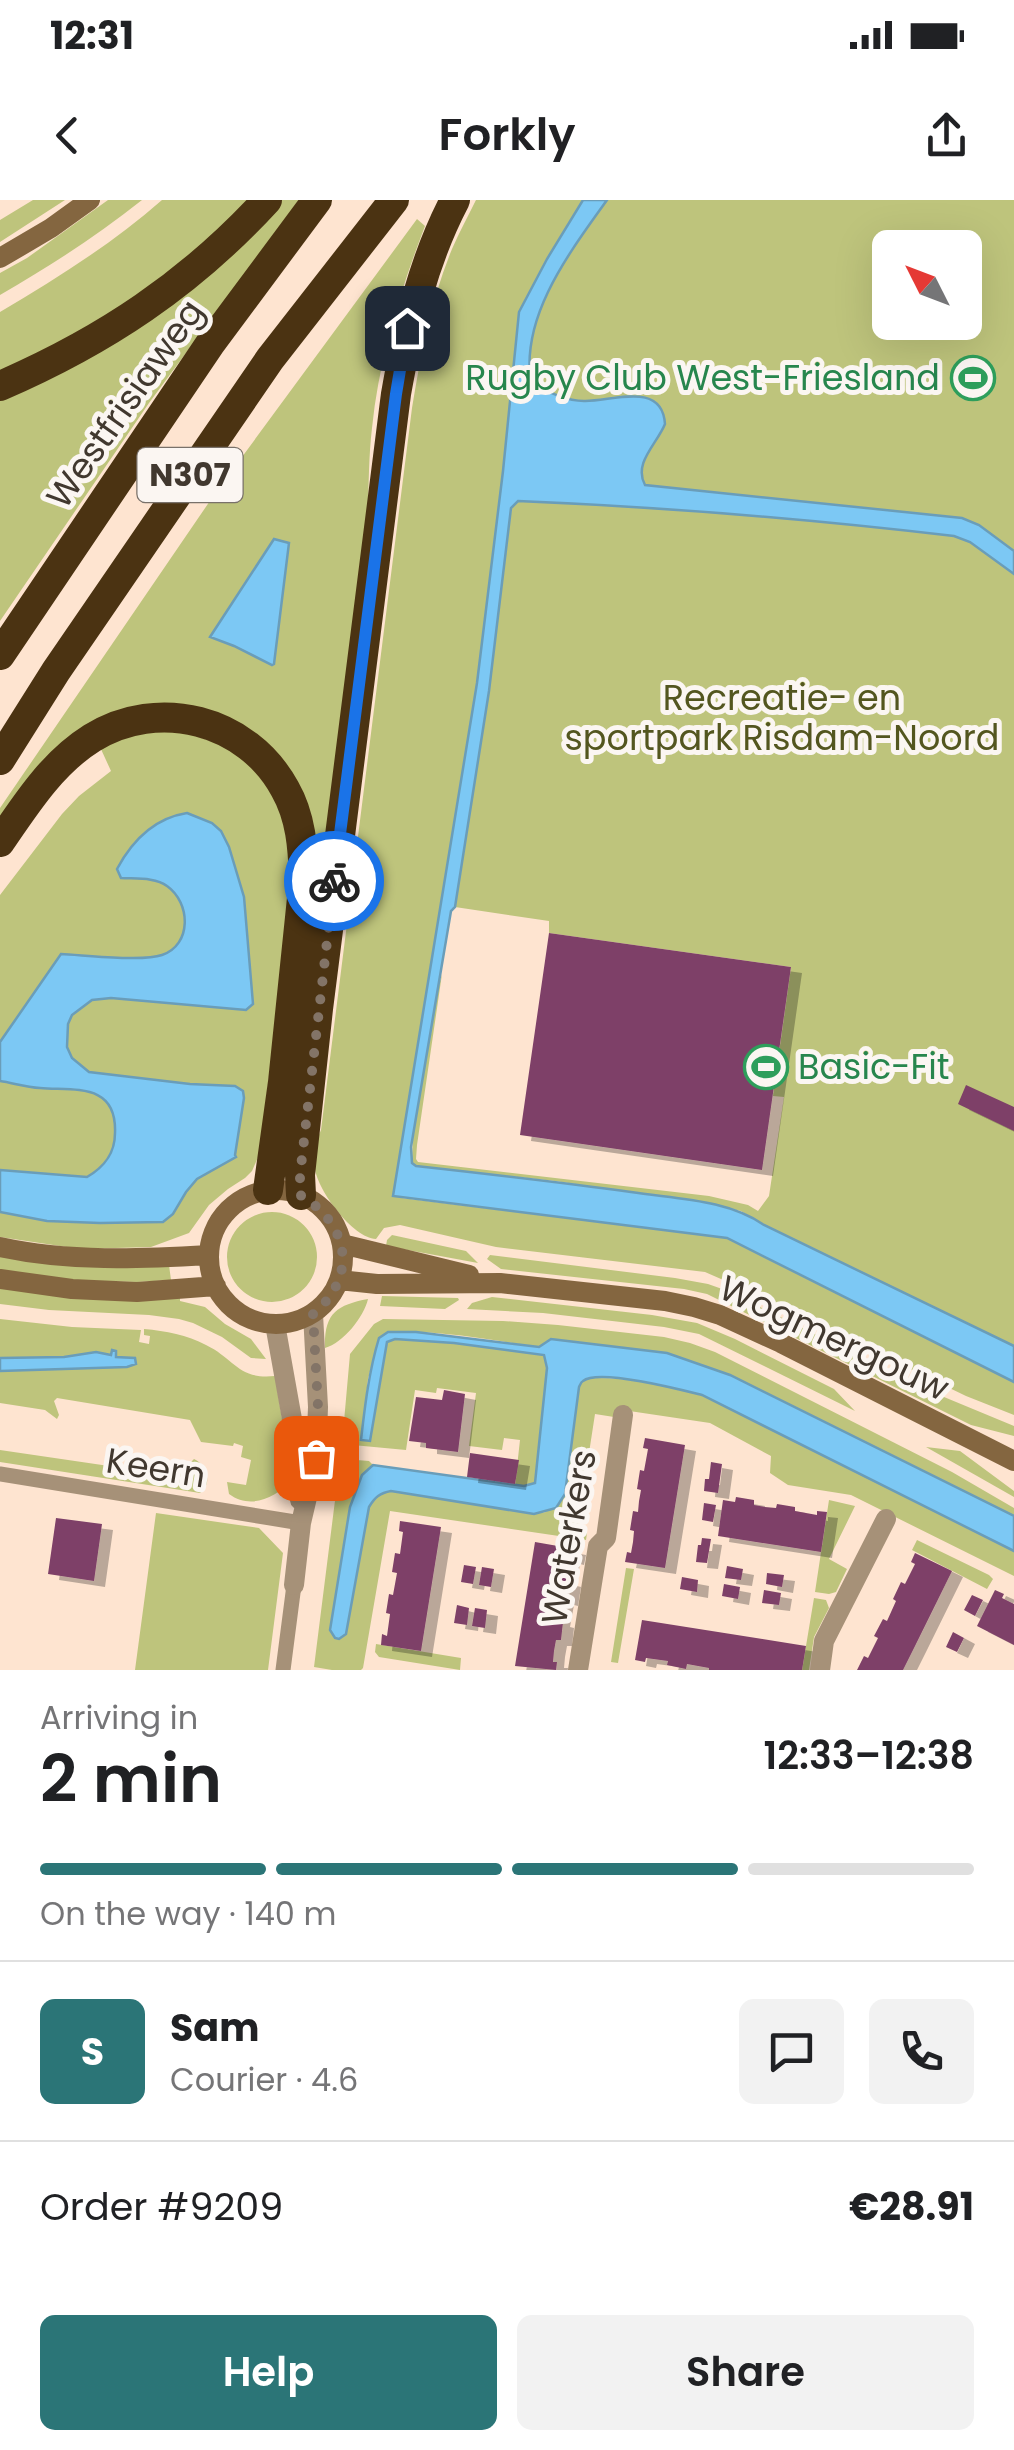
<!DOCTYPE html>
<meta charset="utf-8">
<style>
body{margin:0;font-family:Poppins,sans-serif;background:#f2f2f2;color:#202124;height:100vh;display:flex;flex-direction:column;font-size:38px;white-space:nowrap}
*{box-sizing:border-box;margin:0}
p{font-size:32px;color:#757577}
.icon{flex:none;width:55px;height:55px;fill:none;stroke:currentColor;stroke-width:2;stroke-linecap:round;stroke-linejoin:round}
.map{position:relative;height:1470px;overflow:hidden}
.side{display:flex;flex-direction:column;background:#fff;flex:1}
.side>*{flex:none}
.needle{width:65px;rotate:312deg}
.fabs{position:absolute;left:872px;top:30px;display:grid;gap:20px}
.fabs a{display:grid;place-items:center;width:110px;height:110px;border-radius:15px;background:#fff;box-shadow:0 10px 40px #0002;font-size:50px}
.pin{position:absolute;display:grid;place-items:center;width:85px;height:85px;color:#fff;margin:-42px;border-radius:20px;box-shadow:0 5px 15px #0006}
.courier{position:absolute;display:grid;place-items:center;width:100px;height:100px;margin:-50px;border:8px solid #1a73e8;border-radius:50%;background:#fff;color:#222;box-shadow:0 2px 12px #0007}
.overview em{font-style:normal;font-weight:600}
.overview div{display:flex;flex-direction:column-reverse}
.overview{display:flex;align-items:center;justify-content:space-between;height:170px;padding:0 40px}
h1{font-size:65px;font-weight:600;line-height:75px}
.bar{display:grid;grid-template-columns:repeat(4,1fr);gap:15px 10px;align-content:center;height:120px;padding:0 40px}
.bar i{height:12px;border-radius:8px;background:#e0e0e0}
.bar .active{background:#2b7577}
.bar p{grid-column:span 4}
.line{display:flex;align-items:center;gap:25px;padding:0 40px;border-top:2px solid #e0e0e0}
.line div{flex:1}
.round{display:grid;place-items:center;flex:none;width:105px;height:105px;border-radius:15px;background:#f2f2f2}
.primary-button{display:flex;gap:20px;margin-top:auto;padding:20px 40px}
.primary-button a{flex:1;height:115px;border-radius:15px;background:#2b7577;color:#fff;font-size:40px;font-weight:600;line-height:115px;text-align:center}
.primary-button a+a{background:#f2f2f2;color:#202124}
.status{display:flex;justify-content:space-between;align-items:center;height:70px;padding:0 50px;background:#fff;direction:ltr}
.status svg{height:28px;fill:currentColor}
header{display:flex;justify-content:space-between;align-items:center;height:130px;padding:0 40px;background:#fff;font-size:45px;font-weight:600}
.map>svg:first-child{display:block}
.green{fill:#bec47c;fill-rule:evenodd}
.water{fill:#7cc8f4;stroke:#6a9db9;stroke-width:2.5}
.building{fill:#7e4168;filter:url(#shadow)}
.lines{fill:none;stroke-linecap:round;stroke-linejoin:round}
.lane{stroke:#a69178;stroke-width:15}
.street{stroke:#a69178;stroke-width:20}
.secondary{stroke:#846640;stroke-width:20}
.highway{stroke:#4b3312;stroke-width:30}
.done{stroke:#837467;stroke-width:10;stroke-dasharray:0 18}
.route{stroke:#1a73e8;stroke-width:12}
.labels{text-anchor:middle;stroke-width:10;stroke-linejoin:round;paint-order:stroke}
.shield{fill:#fbf6f2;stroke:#79716a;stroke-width:2.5}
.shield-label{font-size:32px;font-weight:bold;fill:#41382f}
.leisure-label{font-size:35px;fill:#27864d;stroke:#fbf6f2;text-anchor:end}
.street-label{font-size:35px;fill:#41382f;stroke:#fbf6f2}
.park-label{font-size:35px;fill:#53561f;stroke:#fbf6f2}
</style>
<div class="status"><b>12:31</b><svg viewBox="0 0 49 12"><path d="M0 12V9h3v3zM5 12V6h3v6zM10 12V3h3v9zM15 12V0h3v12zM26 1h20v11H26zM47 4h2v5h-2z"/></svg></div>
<header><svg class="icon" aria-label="back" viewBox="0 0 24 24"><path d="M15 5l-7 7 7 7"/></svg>Forkly<svg class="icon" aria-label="share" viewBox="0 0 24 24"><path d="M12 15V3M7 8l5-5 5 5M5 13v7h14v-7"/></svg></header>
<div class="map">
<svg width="1014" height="1470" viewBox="0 0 1014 1470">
<defs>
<filter id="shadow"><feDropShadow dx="11" dy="6" stdDeviation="0" flood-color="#0004"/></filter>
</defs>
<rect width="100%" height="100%" fill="#fee4d0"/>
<!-- green -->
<path class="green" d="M33,0H65L0,42V20Z
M108,0H142C97,36 50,66 0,95V73L27,58Z
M162,0H255L159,87L0,177V112C57,78 112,44 162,0Z
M278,0H299L149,203L0,421V197Z
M476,0H583L547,59L519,112L503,271L477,483L394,996L402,998L727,1038L1014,1182V1215L966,1196L753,1093L705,1072L496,1047L400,1025L384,1028L376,1039C353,1038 318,991 315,969C313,956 315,942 321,930L412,208C421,154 431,100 452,49C459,33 468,16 476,0Z
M607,0H1014V1146L764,1025L741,1011L703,1003L555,981L416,966L412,963L413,931L434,802L442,774L417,945L416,959L418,962L709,996L748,1005L758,1011L769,996L784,897L773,896L791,767L549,733V721L455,707L489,491L512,305L518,301L542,302L673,288L645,285C634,265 651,247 662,231L655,202C632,190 607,202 584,201C565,201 547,190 530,183C521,115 570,52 607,0ZM890,48H965V122H890Z
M417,19L425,26C400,91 379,159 372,228C368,262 369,296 367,329L293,956L310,708L283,566L143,508L0,627V608L214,295ZM289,343L271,465L234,446L210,437Z
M176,529L239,551L278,600L295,673L259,955L252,971L245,978L228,989L209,1005L189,1033L151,1047L80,1049L0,1037V695L62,614L79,596L111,571L100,547L128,535Z
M227 1057a45 45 0 1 1 90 0a45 45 0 1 1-90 0Z
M392,1035L466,1051L478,1063L386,1046L387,1040Z
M0,1054L169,1065L171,1080L137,1082L64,1080L0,1071Z
M490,1055L675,1078L708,1084L725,1090L944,1197L1014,1226V1236L971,1225L707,1094L684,1089L501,1069L487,1059Z
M0,1087L180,1098V1101L205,1107L225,1124L251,1139L266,1159L251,1158L222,1137L193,1123L179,1119L149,1115L49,1110L0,1104Z
M382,1096L458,1098L459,1100L445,1109L380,1106Z
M492,1097L652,1115L697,1123L735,1139L834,1189L855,1211L699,1134L664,1127L543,1113L467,1109L472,1103Z
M368,1099C364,1117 343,1143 325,1148C324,1114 336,1105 368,1099Z
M0,1119L72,1127L141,1130L139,1142L149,1144L150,1136L144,1135V1129C166,1131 187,1135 206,1145C235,1159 238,1180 275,1176L292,1280C275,1298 251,1310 229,1294L227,1282L246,1285L251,1260L241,1257L243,1246L234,1243L233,1246L201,1242L190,1220L57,1198L54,1201L59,1215L57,1219L45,1210L0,1203V1171L127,1167L136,1164V1161L133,1157H116V1151L113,1150L112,1156L96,1152L64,1157L0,1158Z
M383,1119L503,1121L558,1125L664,1137L690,1143L715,1152L952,1272L1014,1308V1316L730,1175L546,1143L539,1147C506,1143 403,1122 379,1138L368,1179L361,1239L370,1241L386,1142L395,1139L454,1143L544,1155L547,1167L535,1283L528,1286L515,1285L520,1240L504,1238L502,1250L469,1246L476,1193L437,1188L436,1193L415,1190L406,1250L342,1244L350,1154L374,1124Z
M589,1178C628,1177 665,1185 702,1195L1014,1351V1376L851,1295L788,1285L770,1273L771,1256L710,1223L616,1209L614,1217L595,1214L577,1331L587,1333L586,1340L390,1311L363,1468L361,1470H332L314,1467L340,1261L344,1259L369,1261L373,1265L362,1275L350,1307L336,1394L339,1439L344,1436L369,1306C375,1297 380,1293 391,1291L534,1314L546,1312L579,1187L583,1180Z
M926,1247L960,1251L1014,1291V1297Z
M0,1250L177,1276L194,1259C207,1265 213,1284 200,1293L0,1262Z
M829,1300L855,1306L829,1359L847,1369L836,1392L829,1394L815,1392Z
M156,1313L259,1328L283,1353L268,1470H135Z
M917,1340L989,1375L993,1379L987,1389L912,1350Z
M626,1368L634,1369L618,1463L611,1462Z
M814,1398L826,1400L829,1408L814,1437L809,1470H802Z
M376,1444L461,1458L460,1470L379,1457L375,1452Z"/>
<!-- water -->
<path class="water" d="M583,0H607C570,52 520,116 531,183C547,191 565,201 584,201C611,202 662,180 665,224C657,244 633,263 645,285L962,318L979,325L1014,351V374L970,342L954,336C809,319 663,307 518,301L511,308L489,491L455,707L451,711L411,947L412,963L416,966C488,974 559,982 631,992C675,999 727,999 764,1025L1014,1146V1182L727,1038L393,996L477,483L503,271L519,112L547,59Z
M274,339L289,343L274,464L272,465L234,446L210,437Z
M187,613L212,623L221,631L229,647L244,697L253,804L246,810L111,798L92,800L72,815L68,824L67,847L72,858L89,872L190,884L235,886L243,891L244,898L235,955L236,957L197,979L186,992L173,1014L163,1022L100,1023L47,1021L0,1012V970L87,977C104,967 115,954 115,933C117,882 74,891 40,888C26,887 13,883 0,881V842L61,754C84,755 142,762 162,755C192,745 191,703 167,686C155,677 136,679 121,678L117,669C132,641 155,618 187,613Z
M388,1132H416L539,1147L551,1139L559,1140L667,1153L730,1175L1014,1316V1351L702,1195C682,1190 599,1168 583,1181C581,1182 580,1185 579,1187L565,1294L556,1308L534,1314L391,1291C380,1293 375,1297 369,1307L346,1434L339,1439L335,1438L330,1430L350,1307L362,1275L373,1265L524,1286L535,1283L547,1168L544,1155L454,1143L395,1139L387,1142L370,1241L361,1240C365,1205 369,1171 379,1138Z
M112,1150L116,1151V1157L135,1158L136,1164L127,1167L0,1171V1158L64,1157L96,1152L111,1155Z"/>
<!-- building -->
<path class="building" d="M549,733L791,767L762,970L520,935Z
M966,885L1014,907V931L958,904Z
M444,1190L465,1194L458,1252L426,1248V1243L409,1241L416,1197L442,1200Z
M645,1238L685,1245L665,1368L625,1362L627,1352L631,1353L633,1342L634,1331L630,1330L633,1311L638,1312L639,1301L641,1290L637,1289L640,1270L644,1271L648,1249L643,1248Z
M470,1253L519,1260L515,1284L467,1277Z
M711,1262L722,1264L718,1293L704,1291L705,1279H709Z
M736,1297L754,1300V1305L765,1307L776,1308L777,1304L795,1307V1311L817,1315V1311L827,1312L821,1352L718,1336L723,1300L735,1302Z
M704,1303L716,1305L713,1322L702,1320Z
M56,1318L102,1324L94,1381L48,1374Z
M400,1321L441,1327L421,1451L381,1445L382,1434L387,1436L390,1414L386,1413L389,1394L393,1395L397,1373L392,1372L395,1353L400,1354L403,1332L399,1331Z
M702,1338L711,1339L707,1363L696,1362L698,1345H701Z
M535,1342L575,1349L573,1359L569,1358L567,1369L566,1380L570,1381L567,1400L563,1399L559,1421L563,1422L561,1440H556L554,1451L553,1462H557L556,1470L515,1466Z
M915,1353L952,1371L915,1446L903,1470H857L864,1456L868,1458L878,1438L874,1436L883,1419L887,1421L896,1401L893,1399L901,1382L905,1384L915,1364L911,1362Z
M464,1365L476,1367L473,1384L461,1382Z
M727,1366L743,1369L741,1380L725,1378Z
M482,1367L494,1369L491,1387L479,1385Z
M767,1373L784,1375L782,1387L766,1384Z
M682,1377L698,1380L697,1392L680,1389Z
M724,1384L740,1387L738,1399L722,1396Z
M764,1390L781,1393L779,1405L762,1403Z
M995,1390L1004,1394L1002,1398L1014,1404V1445L977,1426Z
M972,1395L983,1400L975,1416L964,1410Z
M457,1405L469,1408L467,1425L454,1423Z
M475,1408L487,1410L485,1428L472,1426Z
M642,1420L806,1446L802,1470H709V1468L687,1464L686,1469L667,1465L668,1461L646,1458L645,1462L635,1460Z
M953,1432L964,1438L957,1452L946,1447Z"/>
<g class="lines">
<!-- lane -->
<path class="lane" d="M0,1274L301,1323
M283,1470L294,1385"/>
<!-- street -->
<path class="street" d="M275,1124L295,1236L300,1300
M294,1385L301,1323L316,1259L318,1207L313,1114
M578,1470L598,1346L606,1338L623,1215
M820,1470L824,1441L886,1319"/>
<!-- secondary -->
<path class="secondary" d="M0,58L51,28L90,0
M209 1057a67 67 0 1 1 134 0a67 67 0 1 1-134 0Z
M342,1044L469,1075
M0,1047C69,1062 140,1059 209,1055
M0,1079L72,1089L137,1092L216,1086
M339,1080L377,1084L500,1083L665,1101L694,1107L720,1115L781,1143L1014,1261"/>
<!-- highway -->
<path class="highway" d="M0,186C104,141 190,84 267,0
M0,455L210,144L317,0
M0,560L56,471L270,159L394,0
M0,642C26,604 52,563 92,538C158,497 247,519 285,589C301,617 303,648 304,679L283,882L268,990
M301,995L300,975L318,809L396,194C408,126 423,61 455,0"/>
</g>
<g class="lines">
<!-- done -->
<path class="done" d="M316,1258L318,1207L313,1114C359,1076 349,1024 300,995V975L334,681"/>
<!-- route -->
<path class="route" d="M334,681L396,194L407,128"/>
</g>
<!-- icons -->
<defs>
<symbol id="stadium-ring" viewBox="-11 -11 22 22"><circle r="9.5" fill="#fbf6f2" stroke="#2e9e5b" stroke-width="1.5"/><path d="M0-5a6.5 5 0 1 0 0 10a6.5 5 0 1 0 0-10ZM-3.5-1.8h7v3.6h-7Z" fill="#2e9e5b"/></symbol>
</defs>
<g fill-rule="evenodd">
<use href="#stadium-ring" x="948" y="153" width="50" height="50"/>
<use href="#stadium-ring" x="741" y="842" width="50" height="50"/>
</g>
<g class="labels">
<!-- shield labels -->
<rect class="shield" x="137.5" y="248" width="105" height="54" rx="8"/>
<g class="shield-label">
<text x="190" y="286">N307</text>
</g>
<!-- leisure labels -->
<g class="leisure-label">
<text x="940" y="190">Rugby Club West-Friesland</text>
<text x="798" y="879" text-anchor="start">Basic-Fit</text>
</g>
<!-- street labels -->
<g class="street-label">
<text transform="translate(125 204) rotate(-55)" y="12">Westfrisiaweg</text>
<text transform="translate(834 1138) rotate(25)" y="12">Wogmergouw</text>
<text transform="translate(156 1268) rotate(9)" y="12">Keern</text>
<text transform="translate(569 1337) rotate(-80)" y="12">Waterkers</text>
</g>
<!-- park labels -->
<g class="park-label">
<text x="782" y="510">Recreatie- en<tspan x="782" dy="40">sportpark Risdam-Noord</tspan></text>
</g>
</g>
</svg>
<div class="fabs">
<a><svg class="needle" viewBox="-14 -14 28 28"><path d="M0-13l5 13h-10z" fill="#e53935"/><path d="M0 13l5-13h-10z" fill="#757577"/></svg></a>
</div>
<div class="pin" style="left:316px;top:1258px;background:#ea580c"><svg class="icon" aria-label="bag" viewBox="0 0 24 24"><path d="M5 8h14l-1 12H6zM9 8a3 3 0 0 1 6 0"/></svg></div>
<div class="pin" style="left:407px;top:128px;background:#1f2937"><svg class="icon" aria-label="home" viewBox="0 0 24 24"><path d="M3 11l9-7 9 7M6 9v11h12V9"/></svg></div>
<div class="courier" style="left:334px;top:681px"><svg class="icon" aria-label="bike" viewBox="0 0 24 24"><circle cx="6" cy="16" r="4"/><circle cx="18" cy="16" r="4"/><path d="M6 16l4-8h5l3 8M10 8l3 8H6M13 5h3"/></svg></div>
</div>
<section class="side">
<div class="overview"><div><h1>2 min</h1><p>Arriving in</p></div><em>12:33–12:38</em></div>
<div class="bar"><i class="active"></i><i class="active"></i><i class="active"></i><i></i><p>On the way · 140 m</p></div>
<div class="line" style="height:180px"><b class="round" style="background:#2b7577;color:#fff">S</b><div><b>Sam</b><p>Courier · 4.6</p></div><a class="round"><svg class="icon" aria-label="chat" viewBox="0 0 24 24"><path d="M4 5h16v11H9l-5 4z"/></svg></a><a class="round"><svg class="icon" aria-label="phone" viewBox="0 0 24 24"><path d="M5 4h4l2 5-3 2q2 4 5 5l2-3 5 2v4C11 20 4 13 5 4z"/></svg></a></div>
<div class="line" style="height:130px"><div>Order #9209</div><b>€28.91</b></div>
<div class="primary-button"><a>Help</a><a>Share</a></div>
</section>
